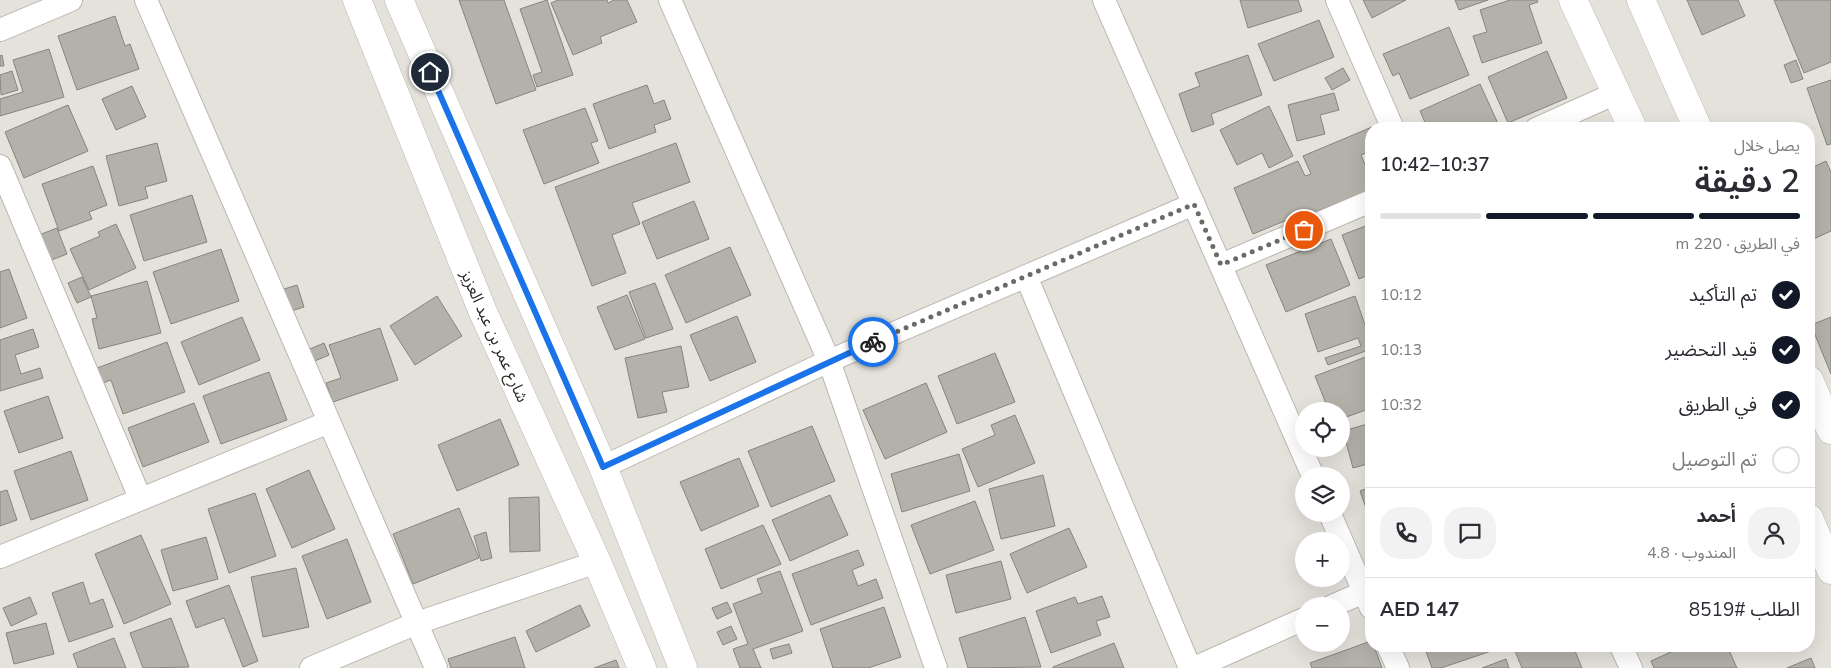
<!DOCTYPE html>
<html lang="ar">
<meta charset="utf-8">
<style>
body{margin:0;font-family:"Nunito Sans","Noto Sans Arabic",sans-serif;background:#f2f2f3;color:#2b2b33;direction:rtl;height:100vh;display:flex;flex-direction:column;font-size:19px;white-space:nowrap}
*{box-sizing:border-box;margin:0}
p{font-size:16px;color:#7c7c81}
.icon{flex:none;width:28px;height:28px;fill:none;stroke:currentColor;stroke-width:2;stroke-linecap:round;stroke-linejoin:round}
.map{position:relative;flex:1;overflow:hidden;direction:ltr}
.details{position:absolute;left:1365px;top:122px;width:450px;height:530px;display:flex;flex-direction:column;background:#fff;border-radius:20px;box-shadow:0 5px 20px #0002;direction:rtl}
.details>*{flex:none}
.controls{position:absolute;left:1295px;top:402px;display:grid;gap:10px}
.controls a{display:grid;place-items:center;width:55px;height:55px;border-radius:50%;background:#fff;box-shadow:0 5px 20px #0002;font-size:25px}
.pin{position:absolute;display:grid;place-items:center;width:42px;height:42px;color:#fff;margin:-21px;border:2px solid #fff;border-radius:50%;box-shadow:0 1px 5px #0007}
.courier{position:absolute;display:grid;place-items:center;width:50px;height:50px;margin:-25px;border:4px solid #1a73e8;border-radius:50%;background:#fff;color:#222;box-shadow:0 1px 6px #0007}
.summary em{font-style:normal;font-weight:600}
.summary div{display:flex;flex-direction:column-reverse}
.summary{display:flex;align-items:center;justify-content:space-between;height:85px;padding:0 15px}
h1{font-size:32px;font-weight:600;line-height:38px}
.bar{display:grid;grid-template-columns:repeat(4,1fr);gap:8px 5px;align-content:center;height:60px;padding:0 15px}
.bar i{height:6px;border-radius:4px;background:#e1e1e2}
.bar .current{background:#111827}
.bar p{grid-column:span 4}
.line{display:flex;align-items:center;gap:12px;padding:0 15px;border-top:1px solid #e1e1e2}
.line div{flex:1}
.round{display:grid;place-items:center;flex:none;width:52px;height:52px;border-radius:20px;background:#f2f2f3}
ol{padding:0 15px;list-style:none}
li{display:flex;align-items:center;gap:15px;height:55px}
li p{margin-inline-start:auto}
li .icon{padding:5px;border-radius:50%;background:#111827;color:#fff;stroke-width:4}
li:last-child{color:#7c7c81}
li i{width:28px;height:28px;border:2px solid #e1e1e2;border-radius:50%}
.map>svg:first-child{display:block}
.building{fill:#b4b1ab;stroke:#87847e}
.lines{fill:none;stroke-linecap:round;stroke-linejoin:round}
.street-casing{stroke:#bab7b1;stroke-width:24}
.secondary-casing{stroke:#bab7b1;stroke-width:29}
.street{stroke:#fff;stroke-width:22}
.secondary{stroke:#fff;stroke-width:28}
.done{stroke:#6b6a66;stroke-width:5;stroke-dasharray:0 9}
.route{stroke:#1a73e8;stroke-width:6}
.labels{text-anchor:middle;stroke-width:5;stroke-linejoin:round;paint-order:stroke}
.street-label{font-size:16px;fill:#2a2926;stroke:#fff}
</style>
<div class="map">
<svg width="1831" height="668" viewBox="0 0 1831 668">
<rect width="100%" height="100%" fill="#e5e2dc"/>
<!-- building -->
<path class="building" d="M459,0H504L536,90L496,104Z
M547,0L573,75L537,87L533,75L542,72L520,9Z
M558,0H607L608,3L614,0H627L637,22L600,37L602,43L573,55L551,3Z
M1240,0H1298L1302,11L1248,28Z
M1363,0H1406L1372,18Z
M1455,0H1488L1459,10Z
M1510,0H1537L1538,2L1529,5L1542,43L1482,63L1473,36L1487,32L1480,10Z
M1687,0H1738L1745,16L1702,35Z
M1774,0H1831V62L1804,73Z
M115,16L125,46L130,44L139,69L77,90L58,36Z
M1319,20L1334,57L1274,81L1258,44Z
M1449,27L1469,75L1410,99L1399,73L1393,76L1383,54Z
M49,49L64,97L0,116V99L23,92L13,60Z
M1547,51L1567,98L1508,123L1488,77Z
M2,55L4,66H0V56Z
M1248,55L1262,95L1211,114L1214,124L1192,132L1179,94L1200,86L1195,73Z
M1796,60L1803,79L1791,83L1784,65Z
M1343,68L1350,80L1332,90L1325,78Z
M12,71L18,90L1,95L0,75Z
M1831,80V144L1827,145L1807,88Z
M1480,84L1500,128L1428,129L1420,111Z
M647,85L654,104L664,100L671,119L654,125L656,132L609,149L593,104Z
M132,86L146,117L116,130L102,99Z
M1334,93L1339,110L1320,115L1325,134L1297,141L1288,105Z
M68,105L88,151L24,178L5,132Z
M1269,106L1293,156L1269,168L1262,153L1237,165L1220,130Z
M585,108L598,141L591,143L599,163L544,184L523,130Z
M1589,124L1591,129H1574Z
M1372,127L1371,151L1361,155L1371,179V189L1293,221L1292,218L1253,234L1234,188L1298,161L1305,176L1311,174L1303,156Z
M157,143L167,181L145,187L148,198L119,206L106,156Z
M676,143L690,182L632,203L640,224L612,235L626,273L592,286L555,187Z
M1826,161L1831,172V231L1809,241V169Z
M93,166L107,205L89,212L92,219L59,231L42,184Z
M192,195L207,242L144,261L130,215Z
M694,201L709,239L657,259L642,222Z
M116,224L136,268L89,290L70,249L100,236L98,232Z
M1371,224V274L1359,279L1342,235Z
M57,228L67,254L49,261L39,235Z
M1331,239L1350,285L1286,312L1266,265Z
M730,247L751,295L686,323L665,275Z
M221,249L239,301L171,324L153,272Z
M9,269L27,318L0,328V272Z
M82,277L91,297L77,303L68,283Z
M147,281L161,333L99,349L92,319L97,318L91,296Z
M655,283L673,329L646,338L629,292Z
M297,285L304,307L288,312L281,290Z
M627,295L645,339L615,350L597,307Z
M437,296L462,336L415,365L390,326Z
M1355,296L1371,342V349L1328,365L1325,358L1361,346L1358,338L1318,352L1305,314Z
M737,316L756,362L710,381L690,335Z
M242,317L260,360L199,385L181,342Z
M1831,317V374L1811,325Z
M380,328L398,380L333,402L326,383L341,378L329,345Z
M33,329L39,347L15,355L21,374L40,368L43,378L0,391V340Z
M167,342L185,392L123,414L111,380L103,383L97,368Z
M324,343L329,355L310,363L305,351Z
M681,346L689,387L662,392L667,412L638,418L625,358Z
M995,353L1015,402L957,424L938,376Z
M1371,355V408L1341,419V411H1329L1315,376Z
M269,372L287,420L221,444L203,396Z
M926,383L947,432L885,459L863,410Z
M48,396L63,438L19,453L4,411Z
M194,403L209,442L143,467L128,428Z
M1015,415L1035,463L978,487L962,449L995,435L991,425Z
M500,419L519,465L457,491L438,445Z
M1371,423V463L1353,468L1343,431Z
M812,426L835,481L771,507L748,451Z
M71,451L88,500L31,520L14,471Z
M959,454L970,491L902,512L891,474Z
M739,458L759,506L701,531L680,482Z
M309,470L335,529L292,548L266,489Z
M1043,475L1055,526L1001,539L989,489Z
M1371,487V522L1360,491Z
M7,490L17,520L0,526V492Z
M255,493L276,556L229,573L208,509Z
M830,495L848,535L790,561L772,520Z
M539,497L540,551L510,552L509,498Z
M975,501L994,550L930,574L911,525Z
M459,508L479,558L413,584L393,534Z
M763,525L781,564L721,589L705,549Z
M1069,528L1087,567L1027,593L1010,554Z
M486,532L492,558L481,561L474,536Z
M141,535L171,604L124,624L95,554Z
M206,537L218,579L173,591L161,550Z
M347,539L371,602L327,619L302,556Z
M858,550L864,565L852,570L858,586L876,579L883,598L811,625L792,574Z
M1001,561L1011,599L956,613L946,575Z
M296,568L309,627L263,637L251,577Z
M780,571L803,631L753,649L761,668H740L733,649L748,644L733,604L762,593L757,579Z
M83,582L90,604L103,599L113,627L69,642L52,593Z
M229,585L258,661L243,667L224,618L196,628L186,601Z
M1102,596L1110,617L1096,621L1101,635L1051,653L1036,611L1075,597L1078,604Z
M30,597L37,614L11,626L3,608Z
M727,602L732,612L717,619L712,608Z
M580,605L590,626L536,652L526,631Z
M884,607L901,657L868,668H833L820,629Z
M1025,617L1041,667L968,668L959,638Z
M171,618L189,667L143,668L130,633Z
M46,623L54,654L14,664L6,633Z
M731,626L737,639L723,645L717,632Z
M515,637L525,668H451L448,659Z
M114,638L126,668H78L73,654Z
M1371,641V646H1374L1382,668H1312L1310,663Z
M1114,643L1124,668H1053V667Z
M789,644L792,653L773,659L770,649Z
M1424,646H1503V647L1441,668H1432Z
M1526,646H1573L1582,668H1522L1515,651Z
M1684,646H1727L1737,668H1654L1651,661Z
M1811,658L1815,668H1787Z
M1506,659L1509,668H1482Z
M616,660L619,668H594Z"/>
<g class="lines">
<defs>
<path id="street" d="M146,0L436,668
M670,0L829,361L936,668
M1104,0L1313,476
M1337,0L1393,129
M0,30L71,0
M1536,129L1616,93
M0,166L140,498
M1221,265L1371,201
M1026,276L1190,668
M603,467L829,361L1194,204
M1330,514L1371,608
M0,557L329,422
M1332,606L1371,589
M1388,646L1398,668
M1621,646L1631,668
M311,668L417,623L597,562
M1194,668L1304,619"/>
<path id="secondary" d="M357,0L483,312L597,562L642,668
M399,0L603,467L683,668
M1573,0L1633,129
M1641,0L1698,129
M1809,380L1831,430
M1809,518L1831,570"/>
</defs>
<!-- street casing -->
<use href="#street" class="street-casing"/>
<!-- secondary casing -->
<use href="#secondary" class="secondary-casing"/>
<!-- street -->
<use href="#street" class="street"/>
<!-- secondary -->
<use href="#secondary" class="secondary"/>
</g>
<g class="lines">
<!-- done -->
<path class="done" d="M873,342L1194,204L1221,265L1304,230"/>
<!-- route -->
<path class="route" d="M430,72L603,467L873,342"/>
</g>
<g class="labels">
<!-- street labels -->
<g class="street-label">
<text transform="translate(495 336) rotate(66)" y="6">شارع عمر بن عبد العزيز</text>
</g>
</g>
</svg>
<div class="controls">
<a><svg class="icon" aria-label="locate" viewBox="0 0 24 24"><circle cx="12" cy="12" r="6"/><path d="M12 2v4M12 18v4M2 12h4M18 12h4"/></svg></a>
<a><svg class="icon" aria-label="layers" viewBox="0 0 24 24"><path d="M12 4l9 5-9 5-9-5zM3 14l9 5 9-5"/></svg></a>
<a>+</a>
<a>−</a>
</div>
<div class="pin" style="left:1304px;top:230px;background:#ea580c"><svg class="icon" aria-label="bag" viewBox="0 0 24 24"><path d="M5 8h14l-1 12H6zM9 8a3 3 0 0 1 6 0"/></svg></div>
<div class="pin" style="left:430px;top:72px;background:#1f2937"><svg class="icon" aria-label="home" viewBox="0 0 24 24"><path d="M3 11l9-7 9 7M6 9v11h12V9"/></svg></div>
<div class="courier" style="left:873px;top:342px"><svg class="icon" aria-label="bike" viewBox="0 0 24 24"><circle cx="6" cy="16" r="4"/><circle cx="18" cy="16" r="4"/><path d="M6 16l4-8h5l3 8M10 8l3 8H6M13 5h3"/></svg></div>
<section class="details">
<div class="summary"><div><h1>2 دقيقة</h1><p>يصل خلال</p></div><em>10:37–10:42</em></div>
<div class="bar"><i class="current"></i><i class="current"></i><i class="current"></i><i></i><p>في الطريق · 220 m</p></div>
<ol>
<li><svg class="icon" aria-label="check" viewBox="0 0 24 24"><path d="M5 12l5 5 9-10"/></svg>تم التأكيد<p>10:12</p></li>
<li><svg class="icon" aria-label="check" viewBox="0 0 24 24"><path d="M5 12l5 5 9-10"/></svg>قيد التحضير<p>10:13</p></li>
<li><svg class="icon" aria-label="check" viewBox="0 0 24 24"><path d="M5 12l5 5 9-10"/></svg>في الطريق<p>10:32</p></li>
<li><i></i>تم التوصيل</li>
</ol>
<div class="line" style="height:90px"><a class="round"><svg class="icon" aria-label="person" viewBox="0 0 24 24"><circle cx="12" cy="8" r="4"/><path d="M4 21q1-7 8-7t8 7"/></svg></a><div><b>أحمد</b><p>المندوب · 4.8</p></div><a class="round"><svg class="icon" aria-label="chat" viewBox="0 0 24 24"><path d="M4 5h16v11H9l-5 4z"/></svg></a><a class="round"><svg class="icon" aria-label="phone" viewBox="0 0 24 24"><path d="M5 4h4l2 5-3 2q2 4 5 5l2-3 5 2v4C11 20 4 13 5 4z"/></svg></a></div>
<div class="line" style="height:65px"><div>الطلب #8519</div><b>AED 147</b></div>
</section>
</div>
